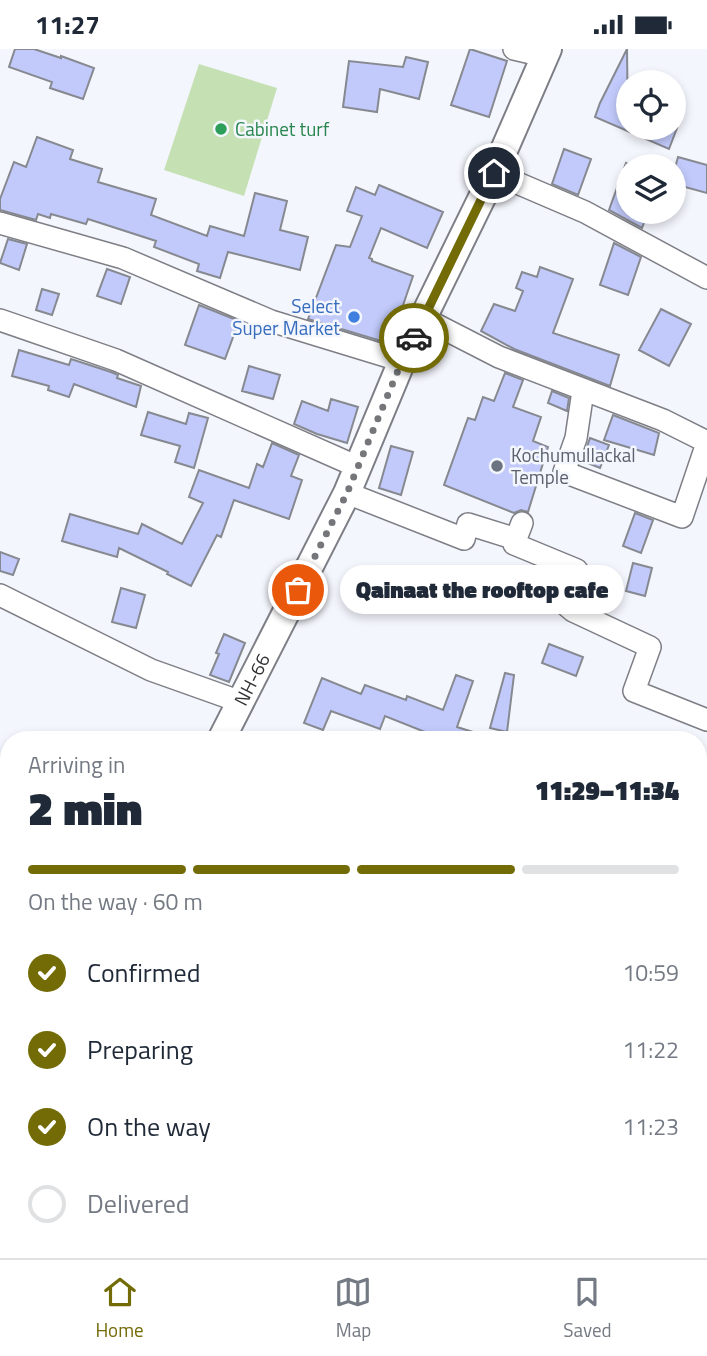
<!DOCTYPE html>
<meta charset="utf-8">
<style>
body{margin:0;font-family:"Titillium Web",sans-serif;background:#f2f2f3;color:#1f2937;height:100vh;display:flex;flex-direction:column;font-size:26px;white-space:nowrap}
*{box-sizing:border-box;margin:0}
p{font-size:23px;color:#747a83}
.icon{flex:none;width:38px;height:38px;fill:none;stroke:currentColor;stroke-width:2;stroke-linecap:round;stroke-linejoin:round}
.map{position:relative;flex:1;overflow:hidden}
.side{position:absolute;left:0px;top:682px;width:707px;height:527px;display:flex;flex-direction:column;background:#fff;border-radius:28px 28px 0 0;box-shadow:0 4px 10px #0003}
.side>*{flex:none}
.controls{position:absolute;left:616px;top:21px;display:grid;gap:14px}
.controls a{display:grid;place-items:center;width:70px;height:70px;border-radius:50%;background:#fff;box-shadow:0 4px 10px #0003;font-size:35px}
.pin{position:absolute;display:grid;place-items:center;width:60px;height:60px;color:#fff;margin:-30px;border:4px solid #fff;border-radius:50%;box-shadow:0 2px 7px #0007}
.courier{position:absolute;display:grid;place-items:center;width:70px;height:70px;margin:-35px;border:5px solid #726b06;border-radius:50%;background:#fff;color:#222;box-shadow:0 2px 9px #0007}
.bubble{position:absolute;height:49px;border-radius:24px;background:#fff;box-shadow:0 4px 10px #0003;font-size:23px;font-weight:800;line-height:49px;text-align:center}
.overview em{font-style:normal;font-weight:800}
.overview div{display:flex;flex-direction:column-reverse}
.overview{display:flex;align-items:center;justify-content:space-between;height:119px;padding:0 28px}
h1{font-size:46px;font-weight:800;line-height:52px}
.bar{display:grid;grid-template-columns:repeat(4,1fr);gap:10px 7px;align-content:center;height:84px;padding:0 28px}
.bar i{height:9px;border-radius:5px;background:#e0e1e3}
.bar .current{background:#726b06}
.bar p{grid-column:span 4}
ol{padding:0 28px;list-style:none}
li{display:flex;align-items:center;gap:21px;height:77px}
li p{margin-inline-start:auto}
li .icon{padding:7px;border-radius:50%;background:#726b06;color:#fff;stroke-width:4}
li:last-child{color:#747a83}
li i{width:38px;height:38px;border:4px solid #e0e1e3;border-radius:50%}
.status{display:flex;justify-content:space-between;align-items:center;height:49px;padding:0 35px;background:#fff;direction:ltr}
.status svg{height:19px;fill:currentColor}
.menu{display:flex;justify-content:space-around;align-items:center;height:98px;border-top:2px solid #e0e1e3;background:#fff;font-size:19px;color:#747a83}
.menu a{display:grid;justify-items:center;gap:4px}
.menu .current{color:#726b06}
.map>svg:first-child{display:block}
.green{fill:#c5e1b4}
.water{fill:#c2ddfb}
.building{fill:#c1cafa;stroke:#878990;stroke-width:2}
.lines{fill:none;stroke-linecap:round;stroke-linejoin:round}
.minor-casing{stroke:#7e7f86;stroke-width:24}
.major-casing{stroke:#7e7f86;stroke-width:30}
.minor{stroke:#fff;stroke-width:21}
.major{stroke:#fff;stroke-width:26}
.done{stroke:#75767a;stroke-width:7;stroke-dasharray:0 12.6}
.route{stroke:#726b06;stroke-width:9}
.leisure-dot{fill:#2e9e5b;stroke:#f4f6fd;stroke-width:2.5}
.shop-dot{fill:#3f7fe0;stroke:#f4f6fd;stroke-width:2.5}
.worship-dot{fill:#6b7280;stroke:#f4f6fd;stroke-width:2.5}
.labels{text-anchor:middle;stroke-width:5;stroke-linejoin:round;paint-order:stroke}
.leisure-label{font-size:19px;fill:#27864d;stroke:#f4f6fd;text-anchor:start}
.shop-label{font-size:19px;fill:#366cbe;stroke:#f4f6fd;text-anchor:end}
.worship-label{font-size:19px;fill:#5b616d;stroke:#f4f6fd;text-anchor:start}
.street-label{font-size:19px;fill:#313134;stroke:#f4f6fd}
</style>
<div class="status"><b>11:27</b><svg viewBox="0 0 49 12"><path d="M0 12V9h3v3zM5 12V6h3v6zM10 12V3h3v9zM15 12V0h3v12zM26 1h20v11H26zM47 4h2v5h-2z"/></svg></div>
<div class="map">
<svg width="707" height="1209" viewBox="0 0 707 1209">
<rect width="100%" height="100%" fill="#f4f6fd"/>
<!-- green -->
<path class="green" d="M199,15L277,39L244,147L164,121Z"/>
<!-- water -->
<path class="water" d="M704,903L707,904V1041L698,1038V918Z"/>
<!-- building -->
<path class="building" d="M15,0H34L61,9V7L94,19L83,50L50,39L52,33L9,18Z
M470,0L507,12L489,68L451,56Z
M627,0L628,79H677L669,100L595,68L600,54Z
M406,8L428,13L419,50L380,40L377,63L343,58L349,12L403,18Z
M37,88L73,101L70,110L102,120L98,133L156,150L151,166L207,187L210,177L244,187L255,144L287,152L280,181L308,188L300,221L228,203L220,229L197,222L199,215L154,198L156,192L88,170L86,175L51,165L50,169L38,165L36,171L0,161V150L14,113L26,118Z
M564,100L591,110L578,146L552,135Z
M678,108L707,116V144L674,135V123Z
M626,114L628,115V163H648L642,179L609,161Z
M379,136L443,163L427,199L381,179L369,209L372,210V212L413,227L400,265L404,266L391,295L308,270L336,196L350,198L362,167L347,162L356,138L375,146Z
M8,190L27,195L19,221L0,214Z
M614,194L641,208L628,246L600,236Z
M540,218L573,230L553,284L619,306L610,337L514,300L481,282L494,255L515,262L523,242L516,239L522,223L537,228Z
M107,220L130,228L121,255L97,247Z
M42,240L59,245L52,266L36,261Z
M199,256L239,272L225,310L185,296Z
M661,260L691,275L669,317L639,301Z
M19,301L69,316L71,310L111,323L118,326L117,329L141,337L136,358L74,335L69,348L48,341L49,337L12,327Z
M249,317L280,326L273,350L242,342Z
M505,324L523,331L513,358L541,368L533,392L548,398L528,463L521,461L514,464L444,436L468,369L475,371L483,348L494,352Z
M552,342L569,349L567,362L548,354Z
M331,350L358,358L347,394L317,385L294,375L302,352L328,362Z
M148,363L186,375L189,364L208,369L194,419L175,413L180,397L141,386Z
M613,366L659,384L654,406L604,391Z
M590,389L609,396L600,419L582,412Z
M272,394L299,406L291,427L302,431L289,470L234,451L221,488L217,486L191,537L167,525L168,523L119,499L117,508L62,492L70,465L138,485L142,475L182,495L203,454L189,448L199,421L249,439L257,415L263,418Z
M391,397L413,403L401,446L379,439Z
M635,464L653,471L641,504L623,497Z
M0,503L19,510L13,526L0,522Z
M633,514L652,519L645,547L626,542Z
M121,539L145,546L136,579L112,573Z
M224,585L245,594L229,633L210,626L219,605L216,604Z
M549,595L583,608L576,627L542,614Z
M505,624L514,626L507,683L490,679Z
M456,626L473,632L457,678L486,687V691H445L385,667L380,680L331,662L323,681L304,674L322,629L361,645L365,636L406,651L407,647L443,661Z"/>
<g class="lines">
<defs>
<path id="minor" d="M514,0L544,7
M494,124L585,163L707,229
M0,174L123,209L271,272L402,312
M423,269L499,308L663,371L707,393
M0,271L116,311L358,418
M583,342L576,389L564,423L682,468L707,394
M347,444L464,490L468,475L516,490
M522,474L514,495L577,521L566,556L573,562L650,598L634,642L707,671
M0,546L151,621L241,653
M698,776L707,757
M698,866L707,868
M224,1200L227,1202
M640,1209L644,1200"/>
<g id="major">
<path id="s1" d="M221,691L347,444L402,312L494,124L548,0"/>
<path d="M0,837L9,839"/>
<path d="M698,1153L707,1156"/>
<path d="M32,1209L34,1200"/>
</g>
</defs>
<!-- minor casing -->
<use href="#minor" class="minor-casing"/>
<!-- major casing -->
<use href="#major" class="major-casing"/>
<!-- minor -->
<use href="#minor" class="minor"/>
<!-- major -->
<use href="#major" class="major"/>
</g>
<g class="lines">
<!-- done -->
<path class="done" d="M298,541L347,444L402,312L414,289"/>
<!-- route -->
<path class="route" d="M414,289L494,124"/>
</g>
<!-- markers -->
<circle class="leisure-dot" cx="221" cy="80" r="7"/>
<circle class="shop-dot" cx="354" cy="268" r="7"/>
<circle class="worship-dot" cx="497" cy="417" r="7"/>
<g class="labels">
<!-- leisure labels -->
<g class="leisure-label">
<text x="235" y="87">Cabinet turf</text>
</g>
<!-- shop labels -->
<g class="shop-label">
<text x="340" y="264">Select<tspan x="340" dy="22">Super Market</tspan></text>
</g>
<!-- worship labels -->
<g class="worship-label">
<text x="511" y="413">Kochumullackal<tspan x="511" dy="22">Temple</tspan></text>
</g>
<!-- street labels -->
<g class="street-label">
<text dy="7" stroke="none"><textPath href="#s1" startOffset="68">NH-66</textPath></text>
</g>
</g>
</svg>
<div class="controls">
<a><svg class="icon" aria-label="locate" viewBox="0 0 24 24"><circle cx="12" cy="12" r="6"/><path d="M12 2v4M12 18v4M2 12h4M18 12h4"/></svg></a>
<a><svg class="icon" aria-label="layers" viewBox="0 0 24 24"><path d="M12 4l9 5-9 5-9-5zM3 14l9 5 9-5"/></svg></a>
</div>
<div class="pin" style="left:298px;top:541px;background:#ea580c"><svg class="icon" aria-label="bag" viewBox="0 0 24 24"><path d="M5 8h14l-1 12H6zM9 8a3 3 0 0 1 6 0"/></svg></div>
<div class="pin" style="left:494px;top:124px;background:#1f2937"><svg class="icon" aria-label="home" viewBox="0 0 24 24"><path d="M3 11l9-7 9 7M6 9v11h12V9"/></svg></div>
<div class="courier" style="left:414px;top:289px"><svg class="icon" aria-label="car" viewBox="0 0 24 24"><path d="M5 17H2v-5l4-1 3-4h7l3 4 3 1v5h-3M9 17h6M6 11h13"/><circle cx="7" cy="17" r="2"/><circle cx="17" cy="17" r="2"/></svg></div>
<div class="bubble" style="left:340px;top:516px;width:284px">Qainaat the rooftop cafe</div>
<section class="side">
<div class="overview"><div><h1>2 min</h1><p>Arriving in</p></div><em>11:29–11:34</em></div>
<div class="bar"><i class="current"></i><i class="current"></i><i class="current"></i><i></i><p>On the way · 60 m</p></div>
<ol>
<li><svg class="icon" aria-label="check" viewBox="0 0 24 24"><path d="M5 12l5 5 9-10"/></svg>Confirmed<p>10:59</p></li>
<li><svg class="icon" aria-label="check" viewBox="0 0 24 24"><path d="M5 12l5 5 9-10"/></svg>Preparing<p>11:22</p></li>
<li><svg class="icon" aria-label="check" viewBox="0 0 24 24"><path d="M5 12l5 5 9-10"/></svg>On the way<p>11:23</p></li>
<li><i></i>Delivered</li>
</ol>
</section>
</div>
<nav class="menu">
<a class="current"><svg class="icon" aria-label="home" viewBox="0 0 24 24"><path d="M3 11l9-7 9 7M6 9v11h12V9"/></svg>Home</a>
<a><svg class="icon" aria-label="map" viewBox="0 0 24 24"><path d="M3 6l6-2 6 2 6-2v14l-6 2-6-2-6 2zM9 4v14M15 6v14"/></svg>Map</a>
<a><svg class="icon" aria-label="saved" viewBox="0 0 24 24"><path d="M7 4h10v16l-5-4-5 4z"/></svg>Saved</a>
</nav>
